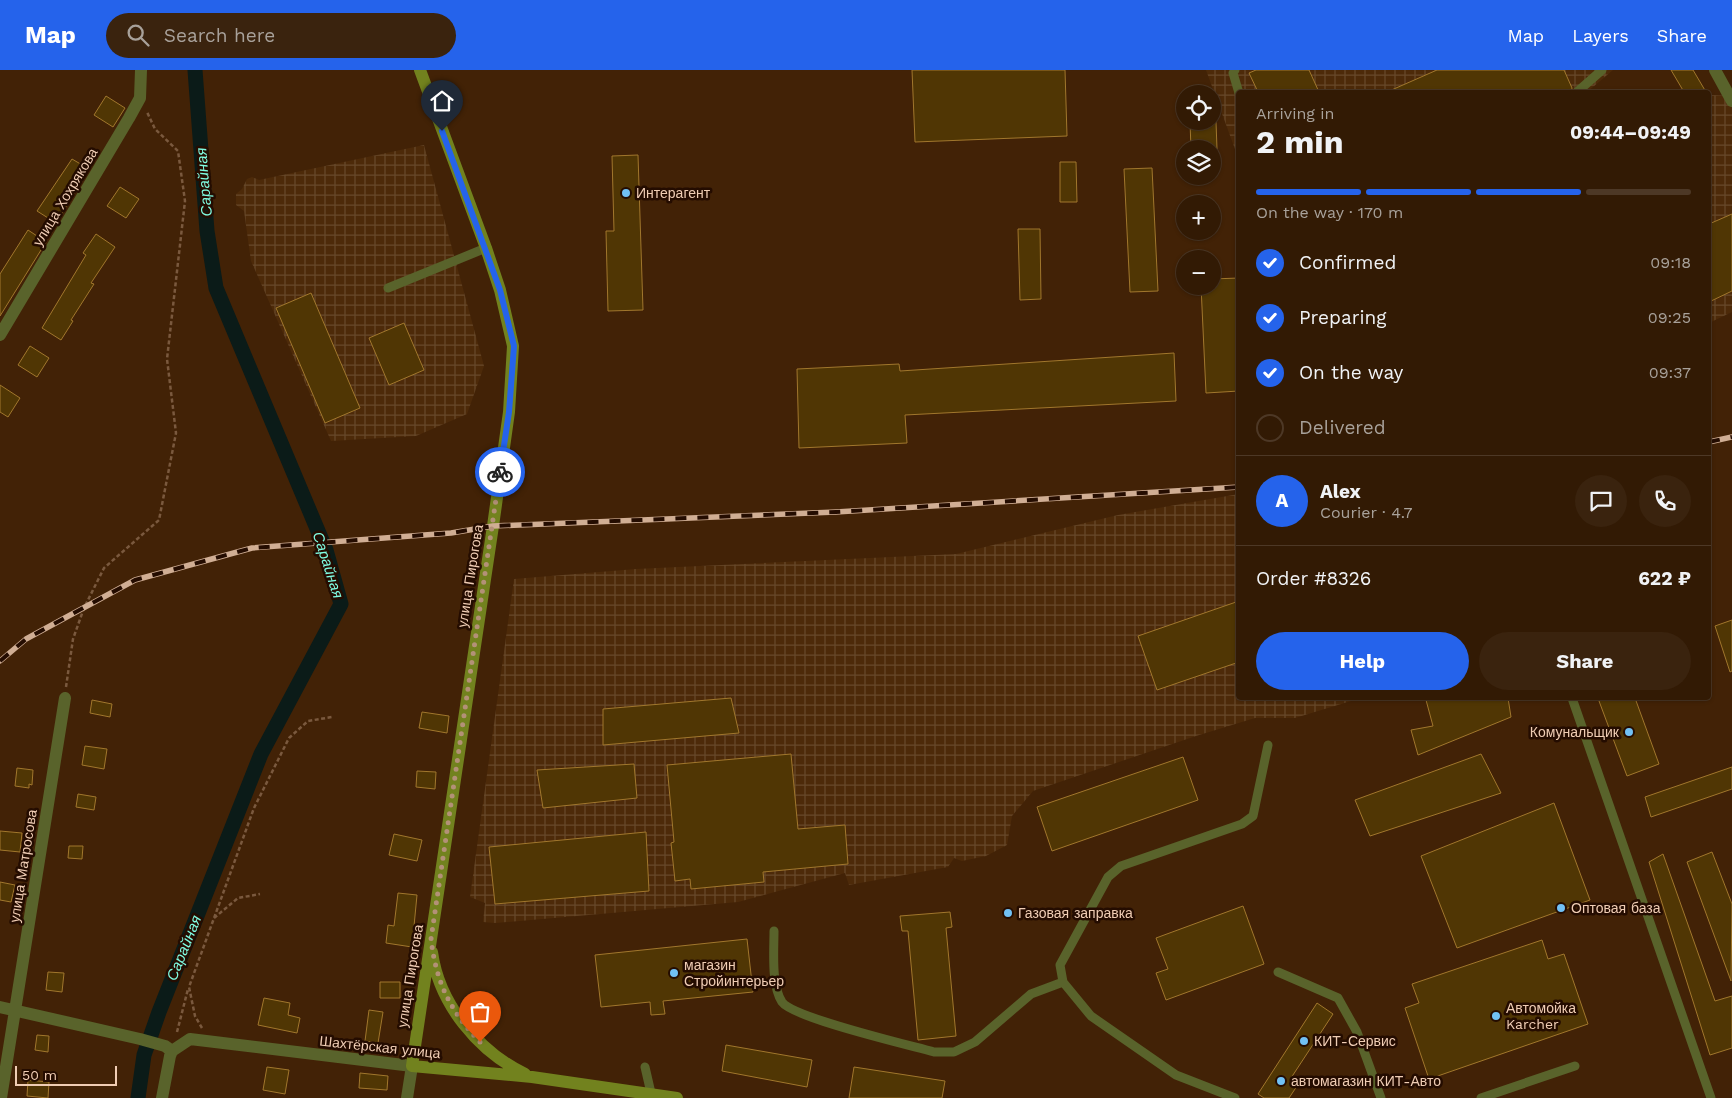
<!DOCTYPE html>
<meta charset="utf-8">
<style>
body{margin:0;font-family:"Work Sans",sans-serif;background:#3a230e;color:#f1f3f6;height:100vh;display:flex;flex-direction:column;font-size:19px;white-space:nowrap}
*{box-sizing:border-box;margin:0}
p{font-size:16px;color:#a8a19a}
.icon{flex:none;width:28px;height:28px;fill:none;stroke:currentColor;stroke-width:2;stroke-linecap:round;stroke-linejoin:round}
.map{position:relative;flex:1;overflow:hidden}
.drawer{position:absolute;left:1236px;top:20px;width:475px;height:610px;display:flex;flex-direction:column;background:#321a04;border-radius:5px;box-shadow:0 1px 4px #0004,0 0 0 1px #4d3826}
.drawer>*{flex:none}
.tools{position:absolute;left:1176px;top:15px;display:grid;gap:10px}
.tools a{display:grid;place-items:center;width:45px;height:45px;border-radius:50%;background:#321a04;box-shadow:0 1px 4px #0004,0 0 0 1px #4d3826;font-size:25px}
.scale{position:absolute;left:15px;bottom:12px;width:102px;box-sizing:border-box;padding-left:5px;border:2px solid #f0cdb4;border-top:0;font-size:14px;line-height:18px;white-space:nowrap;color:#f0cdb4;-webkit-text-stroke:4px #240c00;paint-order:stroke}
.pin{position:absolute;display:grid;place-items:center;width:42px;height:42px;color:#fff;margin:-51px -21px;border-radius:50% 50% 50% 0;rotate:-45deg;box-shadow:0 0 5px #0007}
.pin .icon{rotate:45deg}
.courier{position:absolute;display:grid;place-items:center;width:50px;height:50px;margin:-25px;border:4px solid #2563eb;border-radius:50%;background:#fff;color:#222;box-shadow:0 1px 6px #0007}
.head em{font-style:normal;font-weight:700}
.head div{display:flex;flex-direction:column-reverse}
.head{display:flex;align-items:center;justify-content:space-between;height:85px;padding:0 20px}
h1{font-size:32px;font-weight:700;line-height:38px}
.bar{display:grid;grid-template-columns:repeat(4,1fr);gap:8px 5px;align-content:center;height:60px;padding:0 20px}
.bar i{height:6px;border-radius:4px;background:#4d3826}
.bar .on{background:#2563eb}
.bar p{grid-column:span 4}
.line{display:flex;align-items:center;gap:12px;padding:0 20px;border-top:1px solid #4d3826}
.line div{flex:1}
.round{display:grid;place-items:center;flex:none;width:52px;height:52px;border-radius:26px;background:#3a230e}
ol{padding:0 20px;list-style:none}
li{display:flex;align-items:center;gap:15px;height:55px}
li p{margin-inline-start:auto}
li .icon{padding:5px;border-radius:50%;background:#2563eb;color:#fff;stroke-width:4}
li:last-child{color:#a8a19a}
li i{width:28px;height:28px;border:2px solid #4d3826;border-radius:50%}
.button{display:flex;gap:10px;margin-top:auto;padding:10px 20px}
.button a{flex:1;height:58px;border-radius:30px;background:#2563eb;color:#fff;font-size:20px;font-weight:700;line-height:58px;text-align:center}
.button a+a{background:#3a230e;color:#f1f3f6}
header{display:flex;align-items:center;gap:30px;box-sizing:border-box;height:70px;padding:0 25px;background:#2563eb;color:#fff}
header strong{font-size:24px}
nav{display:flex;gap:28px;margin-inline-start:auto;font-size:18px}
.search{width:350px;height:45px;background:#3a230e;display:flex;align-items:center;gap:12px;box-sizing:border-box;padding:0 18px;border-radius:28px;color:#a8a19a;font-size:19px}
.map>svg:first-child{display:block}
.industrial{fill:url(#industrial-grid)}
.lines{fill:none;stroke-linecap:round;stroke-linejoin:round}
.canal{stroke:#0b1b18;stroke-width:15}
.building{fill:#503604;stroke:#a1772d}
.path{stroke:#7a593e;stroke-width:2.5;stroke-dasharray:4 2.5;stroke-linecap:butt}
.service{stroke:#59632b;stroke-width:9}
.minor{stroke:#59632b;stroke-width:12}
.tertiary{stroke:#59632b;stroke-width:12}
.secondary{stroke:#72821e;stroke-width:12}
.rail-casing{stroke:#d0ae94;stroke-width:5.5}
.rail{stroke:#240c00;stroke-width:4;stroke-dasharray:11;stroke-linecap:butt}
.done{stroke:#b39177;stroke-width:5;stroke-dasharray:0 9}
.route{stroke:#2563eb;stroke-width:6}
.poi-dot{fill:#71c1f4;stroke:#240c00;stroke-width:2}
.labels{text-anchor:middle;stroke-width:5;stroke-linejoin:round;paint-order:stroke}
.poi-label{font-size:14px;fill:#f0cdb4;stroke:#240c00;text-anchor:start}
.street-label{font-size:14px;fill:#f0cdb4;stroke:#240c00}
.water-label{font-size:15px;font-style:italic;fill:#80fde3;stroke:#240c00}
</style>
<header>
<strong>Map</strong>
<div class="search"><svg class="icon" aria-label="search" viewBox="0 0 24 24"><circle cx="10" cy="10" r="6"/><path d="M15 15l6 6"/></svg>Search here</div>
<nav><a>Map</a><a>Layers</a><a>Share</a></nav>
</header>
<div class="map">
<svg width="1732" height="1028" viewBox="0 0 1732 1028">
<defs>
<pattern id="industrial-grid" width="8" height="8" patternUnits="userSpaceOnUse" patternTransform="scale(1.25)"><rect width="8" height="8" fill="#4d2a09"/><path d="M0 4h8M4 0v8" fill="none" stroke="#67482a"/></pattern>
</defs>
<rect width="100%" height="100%" fill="#422206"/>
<!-- industrial -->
<path class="industrial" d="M1206,0H1613L1587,22H1239V90Z
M1709,25L1732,26V242L1709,253Z
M424,75L484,296L467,344L416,366L331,371L251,191L244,141L236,135V124L242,119L247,109L252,107L259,110Z
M1239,424V628H1361L1295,648H1255L1196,666L1033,721L1012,746L1007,775L986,786L962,791L954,788L948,797L849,815L845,803L738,832L495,853L483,852L485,833L470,827L514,509L636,499L956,484L1118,445Z"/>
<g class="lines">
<!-- canal -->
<path class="canal" d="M138,1028L144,985L159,942L261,684L341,534L326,480L216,218L207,161L195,0"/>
</g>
<!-- building -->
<path class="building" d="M912,0H1065L1067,66L915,72Z
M1256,0H1309L1319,22H1258L1249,3Z
M1437,0H1564L1572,18L1571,22H1387Z
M1671,0H1693L1706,22H1684Z
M106,26L125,38L113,57L94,45Z
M1190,52H1216L1217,79H1191Z
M638,85L643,240L608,241L606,161H614L612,86Z
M72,89L89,99L56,153L37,141Z
M1060,92H1076L1077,132H1060Z
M1152,98L1158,221L1130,222L1124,99Z
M120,117L139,129L126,148L107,136Z
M1732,144V221L1709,232V154Z
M1018,159H1040L1041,229L1020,230Z
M28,160L46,172L0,246V204Z
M96,164L115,177L91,213L94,214L71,250L73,251L61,270L42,258L86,185L83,183Z
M1239,208V321L1206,323L1201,216H1212V209Z
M311,223L360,338L325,353L276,238Z
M404,253L424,300L389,315L369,268Z
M30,276L49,288L37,307L18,295Z
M1174,283L1176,331L905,345L907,373L799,378L797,299L899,294L900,301Z
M0,315L20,328L8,347L0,342Z
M1239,531V592L1157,620L1138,566Z
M1732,550V601L1730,602L1715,556Z
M731,628L739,663L603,675V639Z
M1433,628H1508L1511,647L1418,685L1411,660L1433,656L1426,630Z
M1608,628H1635L1659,694L1627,706L1599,631Z
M92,630L112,634L110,647L90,643Z
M422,642L449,646L447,663L419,658Z
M85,676L107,679L104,699L82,695Z
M791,684L798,759L845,755L848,794L763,802L764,812L691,819L690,809L675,811L671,773L674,772L667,695Z
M1481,684L1501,723L1370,766L1355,730Z
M1183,687L1198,730L1052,781L1037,737Z
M634,694L637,728L543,738L537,700Z
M1732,697V719L1651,747L1645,727Z
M17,698L33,700L32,715L29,714V718L15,716Z
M417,701L436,702L435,719L416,717Z
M78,724L96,727L94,740L76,737Z
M1554,733L1590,830L1457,878L1421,786Z
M0,761L22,763L20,782L0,780Z
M646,762L649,821L495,834L489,777Z
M394,764L422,770L417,791L389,785Z
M69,776H83L82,789L68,788Z
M1712,782L1732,834L1731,911L1687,792Z
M1663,784L1715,931L1732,926V978L1710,985L1649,792Z
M0,812L15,815L11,832L0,830Z
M398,823L417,825L412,877L386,873L388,855L394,856Z
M1243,836L1264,894L1166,930L1156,903L1168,899L1156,868Z
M950,842L952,857L946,858L956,966L918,970L908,861H902L900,846Z
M747,869L753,922L663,931L665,944L651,945L650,932L601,937L595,885Z
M1542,870L1548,889L1564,884L1588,954L1429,1009L1405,938L1419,933L1412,914Z
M48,902L64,903L62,922L46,920Z
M380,912H400V928H380Z
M264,928L290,933L288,945L300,948L297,963L258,955Z
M1317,933L1333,944L1291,1008L1299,1013L1289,1028H1264L1258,1024Z
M369,940L383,942L378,973L365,971Z
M37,965L49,966L48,982L35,980Z
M726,975L812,990L807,1017L722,1001Z
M267,997L289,1000L285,1024L263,1020Z
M854,997L945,1011L942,1028H849Z
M360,1003L388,1006L387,1020L359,1018Z
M28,1010L49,1012L48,1028L27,1026Z"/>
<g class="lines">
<!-- path -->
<path class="path" d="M66,617L73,569L84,538L104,498L159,450L176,363L167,289L185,131L178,81L155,59L147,42
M214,848L238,828L260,824
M202,958L195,946L189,917L254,738L289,668L308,651L332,647
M177,962L188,919"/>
<!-- service -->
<path class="service" d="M1235,0L1233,3L1239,23
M1577,22L1602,0
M388,218L486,178
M1572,628L1711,1028
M774,861C774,881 771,915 782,932C793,948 909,975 934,982H954L975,972L1031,924L1063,912
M1278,902L1338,928L1357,962L1381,1028
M645,997L651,1023
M1235,1028L1176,1005L1091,946L1063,912L1060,895L1108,807L1121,796L1242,754L1253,746L1268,675
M1481,1028L1575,996"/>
<!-- minor -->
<path class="minor" d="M1715,0L1732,31
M0,265L129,48L140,28L141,0
M0,937L140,969L165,976L172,981
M172,981L190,969L412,996
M1,1028L65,628
M162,1028L170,986L172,981"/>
<!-- tertiary -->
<path class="tertiary" d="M407,1028L412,996"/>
<!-- secondary -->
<path class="secondary" d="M420,0L486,178L500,220L513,276L509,342L493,456L412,996L532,1007L677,1028
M432,882C439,934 478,981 525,1004"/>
<defs>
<path id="rail" d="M1709,372L1732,367
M0,591L26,569L135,510L252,478L451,463L493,456L836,442L1239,417"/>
</defs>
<!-- rail casing -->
<use href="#rail" class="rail-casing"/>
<!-- rail -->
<use href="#rail" class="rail"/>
</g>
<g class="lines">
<!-- done -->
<path class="done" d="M480,972C450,941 436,912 431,869L500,402"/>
<!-- route -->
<path class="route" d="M442,61L500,220L514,276L509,342L500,402"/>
</g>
<!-- markers -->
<g class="poi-dot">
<circle cx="626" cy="123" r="5"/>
<circle cx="1629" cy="662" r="5"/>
<circle cx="1561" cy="838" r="5"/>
<circle cx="1008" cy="843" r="5"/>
<circle cx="674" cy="903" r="5"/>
<circle cx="1496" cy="946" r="5"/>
<circle cx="1304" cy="971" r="5"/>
<circle cx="1281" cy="1011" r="5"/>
</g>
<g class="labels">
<!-- poi labels -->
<g class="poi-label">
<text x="636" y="128">Интерагент</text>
<text x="1619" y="667" text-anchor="end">Комунальщик</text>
<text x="1571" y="843">Оптовая база</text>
<text x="1018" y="848">Газовая заправка</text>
<text x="684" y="900">магазин<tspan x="684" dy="16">Стройинтерьер</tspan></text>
<text x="1506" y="943">Автомойка<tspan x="1506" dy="16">Karcher</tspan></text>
<text x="1314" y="976">КИТ-Сервис</text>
<text x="1291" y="1016">автомагазин КИТ-Авто</text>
</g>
<!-- street labels -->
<g class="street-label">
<text transform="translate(65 127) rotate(-59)" y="5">улица Хохрякова</text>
<text transform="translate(470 506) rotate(-81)" y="5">улица Пирогова</text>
<text transform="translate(23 796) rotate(-81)" y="5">улица Матросова</text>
<text transform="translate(410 906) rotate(-81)" y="5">улица Пирогова</text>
<text transform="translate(380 977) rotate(6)" y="5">Шахтёрская улица</text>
</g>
<!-- water labels -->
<g class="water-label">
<text transform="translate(204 112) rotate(-95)" y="5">Сарайная</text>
<text transform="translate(328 495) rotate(72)" y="5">Сарайная</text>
<text transform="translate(184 878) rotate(-68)" y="5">Сарайная</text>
</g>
</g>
</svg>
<div class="tools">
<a><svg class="icon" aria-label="locate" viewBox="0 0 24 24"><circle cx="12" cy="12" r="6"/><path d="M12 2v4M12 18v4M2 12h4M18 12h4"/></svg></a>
<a><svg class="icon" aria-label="layers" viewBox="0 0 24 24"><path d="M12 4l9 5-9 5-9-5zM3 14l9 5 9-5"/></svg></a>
<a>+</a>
<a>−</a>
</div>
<div class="scale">50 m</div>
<div class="pin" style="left:480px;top:972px;background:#ea580c"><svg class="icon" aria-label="bag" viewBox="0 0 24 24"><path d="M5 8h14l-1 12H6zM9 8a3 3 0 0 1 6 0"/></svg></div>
<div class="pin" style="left:442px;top:61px;background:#1f2937"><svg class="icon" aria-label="home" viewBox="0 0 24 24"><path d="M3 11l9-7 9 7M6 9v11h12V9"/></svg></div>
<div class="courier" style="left:500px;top:402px"><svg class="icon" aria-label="bike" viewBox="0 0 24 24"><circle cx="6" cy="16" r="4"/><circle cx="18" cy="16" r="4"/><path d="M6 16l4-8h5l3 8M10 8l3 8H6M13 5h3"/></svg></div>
<section class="drawer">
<div class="head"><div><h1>2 min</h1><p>Arriving in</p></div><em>09:44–09:49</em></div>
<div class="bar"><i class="on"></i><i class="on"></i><i class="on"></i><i></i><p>On the way · 170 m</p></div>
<ol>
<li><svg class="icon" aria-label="check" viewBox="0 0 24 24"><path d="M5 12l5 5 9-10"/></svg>Confirmed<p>09:18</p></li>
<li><svg class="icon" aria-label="check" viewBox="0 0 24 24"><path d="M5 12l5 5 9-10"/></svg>Preparing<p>09:25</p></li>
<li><svg class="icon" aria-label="check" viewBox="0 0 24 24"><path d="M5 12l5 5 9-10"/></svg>On the way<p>09:37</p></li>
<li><i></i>Delivered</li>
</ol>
<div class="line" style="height:90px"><b class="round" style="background:#2563eb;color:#fff">A</b><div><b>Alex</b><p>Courier · 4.7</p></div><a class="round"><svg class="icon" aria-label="chat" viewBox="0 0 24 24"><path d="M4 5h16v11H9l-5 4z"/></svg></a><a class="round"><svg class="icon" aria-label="phone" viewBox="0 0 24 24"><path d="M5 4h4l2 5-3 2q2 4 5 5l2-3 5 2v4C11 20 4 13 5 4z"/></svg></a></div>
<div class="line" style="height:65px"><div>Order #8326</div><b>622 ₽</b></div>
<div class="button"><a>Help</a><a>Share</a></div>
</section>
</div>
